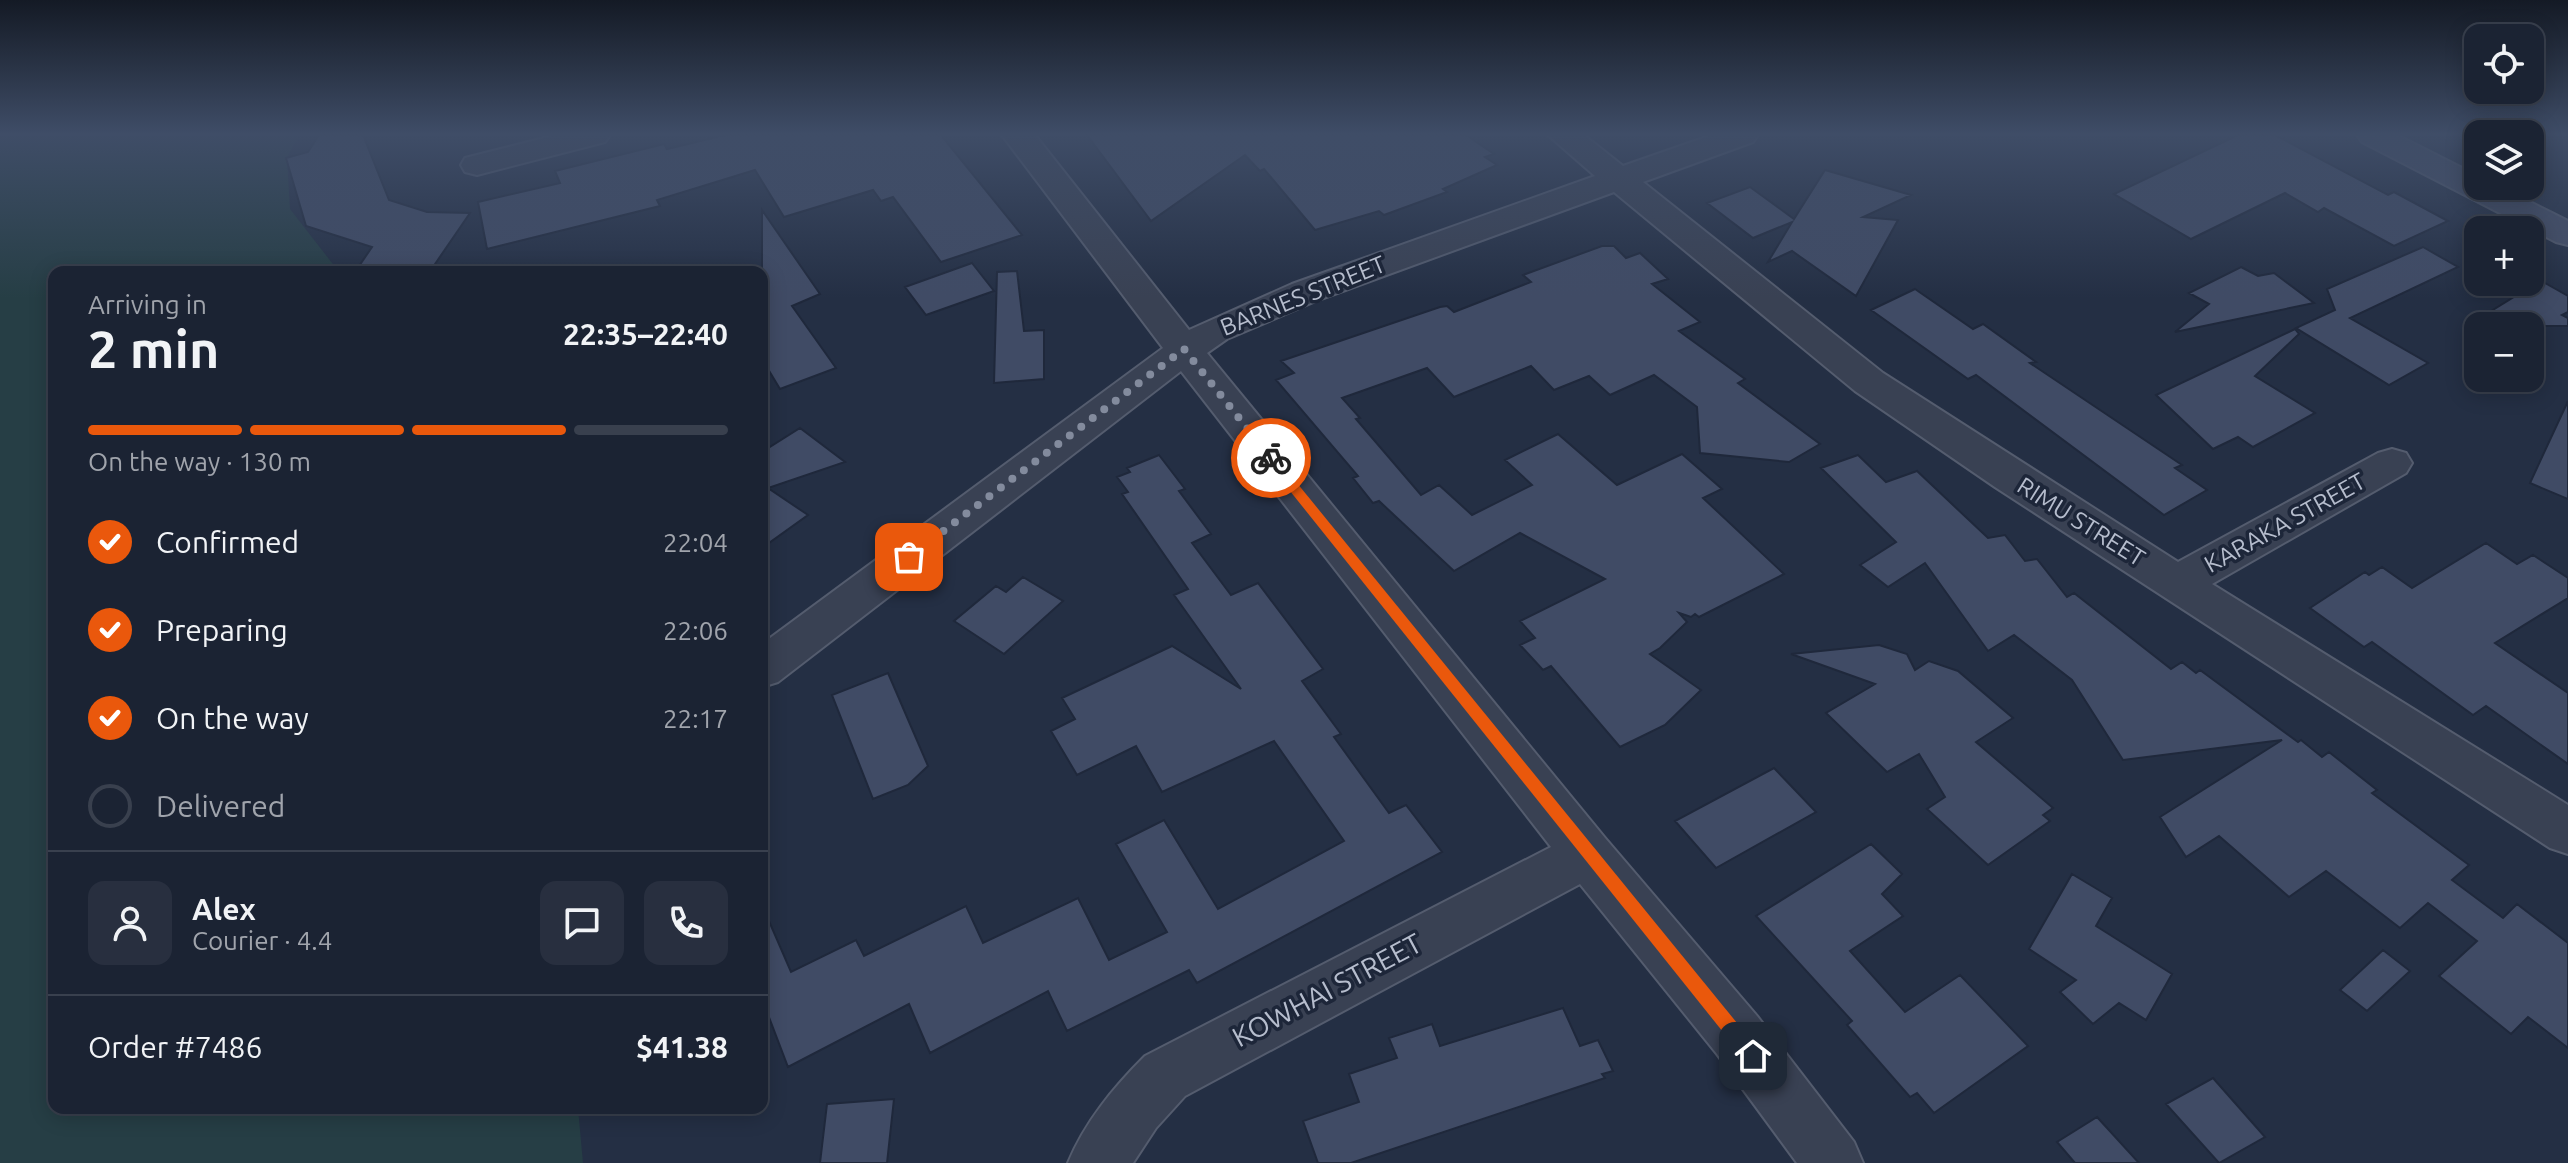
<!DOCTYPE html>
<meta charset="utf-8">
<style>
body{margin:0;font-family:Ubuntu,sans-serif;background:#282f3f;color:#f1f3f6;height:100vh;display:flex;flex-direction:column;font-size:30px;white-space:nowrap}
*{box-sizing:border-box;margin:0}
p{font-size:26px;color:#a0a4ac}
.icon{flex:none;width:44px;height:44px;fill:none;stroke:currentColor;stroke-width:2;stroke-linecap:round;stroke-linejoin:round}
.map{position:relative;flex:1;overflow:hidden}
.panel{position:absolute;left:48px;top:266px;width:720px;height:848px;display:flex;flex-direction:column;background:#1b2333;border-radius:16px;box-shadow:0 4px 20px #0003,0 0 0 2px #39404e}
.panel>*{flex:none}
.controls{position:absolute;left:2464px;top:24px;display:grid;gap:16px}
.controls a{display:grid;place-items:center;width:80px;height:80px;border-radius:16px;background:#1b2333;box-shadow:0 4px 20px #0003,0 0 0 2px #39404e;font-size:40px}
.pin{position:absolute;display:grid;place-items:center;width:68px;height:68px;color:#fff;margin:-34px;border-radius:16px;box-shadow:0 4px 12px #0006}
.courier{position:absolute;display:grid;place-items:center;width:80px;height:80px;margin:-40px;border:6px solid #ea580c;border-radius:50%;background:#fff;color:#222;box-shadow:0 2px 10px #0007}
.summary em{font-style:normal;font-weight:600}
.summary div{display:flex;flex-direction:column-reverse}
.summary{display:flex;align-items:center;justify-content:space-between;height:136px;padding:0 40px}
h1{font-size:52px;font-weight:600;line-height:60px}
.bar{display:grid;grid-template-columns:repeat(4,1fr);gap:12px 8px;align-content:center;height:96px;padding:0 40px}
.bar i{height:10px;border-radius:6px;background:#39404e}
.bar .selected{background:#ea580c}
.bar p{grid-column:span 4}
.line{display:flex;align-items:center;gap:20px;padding:0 40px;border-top:2px solid #39404e}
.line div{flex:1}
.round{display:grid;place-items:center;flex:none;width:84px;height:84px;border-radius:16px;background:#282f3f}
ol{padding:0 40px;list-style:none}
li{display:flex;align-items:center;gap:24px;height:88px}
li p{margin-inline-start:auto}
li .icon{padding:8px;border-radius:50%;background:#ea580c;color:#fff;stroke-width:4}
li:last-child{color:#a0a4ac}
li i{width:44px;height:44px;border:4px solid #39404e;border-radius:50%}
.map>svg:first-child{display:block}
.green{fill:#263e45}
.building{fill:#404b65;stroke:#1f283b;stroke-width:2}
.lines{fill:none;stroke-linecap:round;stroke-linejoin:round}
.street-casing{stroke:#545c6e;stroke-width:4}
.secondary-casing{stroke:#545c6e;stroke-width:4}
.street{fill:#394153;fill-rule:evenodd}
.secondary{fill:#464f67;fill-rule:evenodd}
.route{fill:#ea580c}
.done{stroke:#838b9d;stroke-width:8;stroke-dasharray:0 14.4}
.labels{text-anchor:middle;stroke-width:7;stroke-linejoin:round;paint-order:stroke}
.street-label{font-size:24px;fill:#b6bdcd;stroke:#1d2639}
.near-street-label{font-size:28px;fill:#b6bdcd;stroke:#1d2639}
</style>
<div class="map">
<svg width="2568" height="1163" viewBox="0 0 2568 1163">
<rect width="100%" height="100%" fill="#242f44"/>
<!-- green -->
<path class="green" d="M0,135H299L287,158L290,209L339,272H54V1108H578L583,1163H0Z"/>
<!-- building -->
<path class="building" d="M319,135H363L389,200L427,212L470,213L433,267L397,272H355L372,247L306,226L286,158L308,152Z
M725,135H941L1022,235L941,262L893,197L881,201L873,190L784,217L755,170L657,200L660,206L487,249L478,202L560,183L555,171L664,144L667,149Z
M1087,135H1466L1494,154L1485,157L1497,165L1443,189L1447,192L1384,215L1379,211L1315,230L1264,169L1260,171L1245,155L1151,221Z
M2238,135H2275L2388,195L2394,192L2448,221L2394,246L2324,208L2318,212L2285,193L2191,239L2114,194Z
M1825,170L1911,195L1863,217L1898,220L1856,296L1792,251L1768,262L1792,222L1753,238L1707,203L1750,187L1794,219Z
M762,210L820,294L792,306L836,368L780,389L762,359Z
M1602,246H1614L1626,258L1640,253L1668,279L1652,284L1700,322L1679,331L1745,379L1738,383L1820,444L1789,462L1700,453L1697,407L1654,375L1610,395L1589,376L1554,390L1531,366L1454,397L1427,368L1342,398L1360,418L1356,419L1421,495L1439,485L1472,515L1532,485L1505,460L1558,434L1617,485L1682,454L1722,489L1703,498L1784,574L1699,617L1695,614L1691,617L1679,613L1687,622L1660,648L1650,654L1701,690L1665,725L1620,747L1551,666L1543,670L1520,645L1535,638L1520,621L1605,579L1520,533L1454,571L1379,501L1373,503L1353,478L1358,476L1276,380L1294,373L1281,361L1440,307L1447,306L1454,312L1531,282L1523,275Z
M2423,247L2458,267L2350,318L2428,363L2389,385L2296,328L2335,310L2327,289Z
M972,263L994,291L926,315L905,287Z
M2241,267L2258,276L2274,273L2314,303L2175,332L2209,304L2189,293Z
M1017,271L1024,331L1044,330V379L994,383L997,272Z
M2545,283L2568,296V312L2562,315L2568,318V326H2541L2531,332L2530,326H2467L2522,292L2525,294Z
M1915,289L1973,329L1983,324L2036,362L2030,363L2182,465L2175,468L2207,490L2164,515L1976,375L1968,379L1871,310Z
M2295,329L2299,334L2255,376L2315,413L2253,447L2238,437L2213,449L2156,395Z
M2568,401V499L2530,483Z
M800,428L845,462L768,488L808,515L762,548V452Z
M1159,455L1185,489L1179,491L1211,534L1192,543L1231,595L1258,583L1323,669L1302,681L1341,734L1334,737L1389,813L1406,805L1442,852L1197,983L1189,970L1067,1031L1048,991L930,1053L909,1004L788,1067L762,999V905L791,972L856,940L864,956L966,906L983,943L1078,898L1109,960L1167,932L1116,844L1164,820L1218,909L1344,841L1274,741L1162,792L1136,746L1077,775L1051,731L1075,719L1062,698L1172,646L1241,689L1174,595L1188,589L1122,494L1128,492L1117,477L1130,472L1127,468Z
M1858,455L1886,482L1917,471L1988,538L2005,535L2025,561L2037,559L2067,597L2074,593L2171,669L2182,662L2196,673L2200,670L2298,742L2301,740L2322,757L2329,752L2377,790L2372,793L2469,865L2452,880L2503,918L2517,904L2568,943V1048L2528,1017L2511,1034L2439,976L2477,941L2428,903L2400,928L2326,871L2289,897L2219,836L2186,857L2160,817L2282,740L2123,760L2072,680L2014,635L1988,651L1925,563L1888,587L1860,565L1896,542L1821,468Z
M2486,543L2517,564L2533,555L2568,578V598L2495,643L2568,693V764L2486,706L2473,715L2372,642L2364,647L2310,608L2365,572L2369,575L2382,567L2412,588Z
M1023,577L1063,601L1004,654L954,621L996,586L1006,592Z
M1879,645L1907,654L1915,670L1929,661L1958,671L2013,718L1976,742L2053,808L2043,815L2050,821L1988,865L1927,809L1945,797L1919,754L1887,772L1826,713L1875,684L1791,654Z
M888,673L928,766L908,785L873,799L832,695Z
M1774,768L1816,812L1716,868L1675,821Z
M1871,844L1902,874L1882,894L1903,916L1850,951L1905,1012L1960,975L2028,1046L1934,1113L1917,1093L1910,1097L1847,1025L1852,1021L1756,916Z
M2072,874L2112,898L2096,926L2172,974L2146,1020L2119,1003L2093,1024L2060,992L2076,980L2029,949Z
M2383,950L2410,971L2367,1011L2340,990Z
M1563,1008L1580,1046L1598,1040L1613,1071L1602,1074L1605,1078L1351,1163H1318L1303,1121L1359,1102L1349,1074L1397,1058L1389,1038L1432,1024L1440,1046Z
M2213,1078L2265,1137L2219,1163L2166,1104Z
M894,1099L887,1163H820L827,1104Z
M2097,1117L2139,1163H2075L2057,1142Z"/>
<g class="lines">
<defs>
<path id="street" d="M556,135H610L605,142L477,175L465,172L461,165L465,158Z
M1002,135H1035L1189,330L1292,284L1595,176L1548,135H1584L1623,166L1712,135H1758L1753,142L1643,182L1883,373L2178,562L2378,453L2392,449L2406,453L2412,463L2406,473L2212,584L2568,805V854L2550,848L1995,487L1855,391L1614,192L1318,300L1227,339L1207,353L1605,838L1757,1016L1854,1142L1863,1163H1797L1717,1054L1580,884L1185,1096L1156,1128L1133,1163H1068C1085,1122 1113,1088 1145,1056L1551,847L1181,371L778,682L762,687V644L1163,348Z"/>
<path id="secondary" d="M2357,135H2397L2478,176V186H2498L2568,221V245L2556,242L2362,142Z"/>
</defs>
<!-- street casing -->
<use href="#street" class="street-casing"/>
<!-- secondary casing -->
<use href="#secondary" class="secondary-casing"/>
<!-- street -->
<use href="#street" class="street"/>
<!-- secondary -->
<use href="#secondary" class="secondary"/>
</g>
<!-- sky -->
<linearGradient id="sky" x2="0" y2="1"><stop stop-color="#141a25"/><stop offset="0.45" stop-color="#3f4d67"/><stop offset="1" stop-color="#3f4d67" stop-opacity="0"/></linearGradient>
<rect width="2568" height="298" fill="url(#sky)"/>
<!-- route -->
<path class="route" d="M1271,454L1275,456L1759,1050L1761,1056L1759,1062H1747L1266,461L1265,458Z"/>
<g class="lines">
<!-- done -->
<path class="done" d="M909,557L1184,349L1271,458"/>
</g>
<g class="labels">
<!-- street labels -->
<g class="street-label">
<text transform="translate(1303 296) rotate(-22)" y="8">BARNES STREET</text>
<text transform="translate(2081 522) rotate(32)" y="8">RIMU STREET</text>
<text transform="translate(2285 523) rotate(-29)" y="8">KARAKA STREET</text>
</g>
<!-- near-street labels -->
<g class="near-street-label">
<text transform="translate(1327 990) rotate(-28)" y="10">KOWHAI STREET</text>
</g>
</g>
</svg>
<div class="controls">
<a><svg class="icon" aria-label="locate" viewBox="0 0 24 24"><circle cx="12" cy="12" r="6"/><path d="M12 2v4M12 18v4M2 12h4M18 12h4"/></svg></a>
<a><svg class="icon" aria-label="layers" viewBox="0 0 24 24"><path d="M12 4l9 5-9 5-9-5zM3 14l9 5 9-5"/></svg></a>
<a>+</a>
<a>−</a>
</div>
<div class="pin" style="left:909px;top:557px;background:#ea580c"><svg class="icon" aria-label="bag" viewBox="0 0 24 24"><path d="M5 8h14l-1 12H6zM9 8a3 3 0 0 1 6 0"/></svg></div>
<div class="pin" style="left:1753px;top:1056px;background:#1f2937"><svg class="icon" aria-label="home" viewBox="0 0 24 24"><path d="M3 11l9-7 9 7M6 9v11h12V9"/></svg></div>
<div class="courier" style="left:1271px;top:458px"><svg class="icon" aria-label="bike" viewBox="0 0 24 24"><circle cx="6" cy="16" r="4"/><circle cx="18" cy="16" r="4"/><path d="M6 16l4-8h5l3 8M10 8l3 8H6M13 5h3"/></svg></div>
<section class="panel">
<div class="summary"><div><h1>2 min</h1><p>Arriving in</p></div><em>22:35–22:40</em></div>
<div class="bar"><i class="selected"></i><i class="selected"></i><i class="selected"></i><i></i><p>On the way · 130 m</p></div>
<ol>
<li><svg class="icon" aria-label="check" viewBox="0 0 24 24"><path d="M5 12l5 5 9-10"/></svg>Confirmed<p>22:04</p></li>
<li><svg class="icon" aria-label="check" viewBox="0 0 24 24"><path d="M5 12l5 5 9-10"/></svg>Preparing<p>22:06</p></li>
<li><svg class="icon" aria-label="check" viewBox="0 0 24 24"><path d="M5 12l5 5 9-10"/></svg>On the way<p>22:17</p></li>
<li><i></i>Delivered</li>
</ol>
<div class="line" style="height:144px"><a class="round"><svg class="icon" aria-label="person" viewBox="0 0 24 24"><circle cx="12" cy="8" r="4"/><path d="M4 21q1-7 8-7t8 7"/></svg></a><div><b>Alex</b><p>Courier · 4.4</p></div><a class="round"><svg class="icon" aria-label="chat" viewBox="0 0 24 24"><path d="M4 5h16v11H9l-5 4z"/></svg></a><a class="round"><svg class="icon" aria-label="phone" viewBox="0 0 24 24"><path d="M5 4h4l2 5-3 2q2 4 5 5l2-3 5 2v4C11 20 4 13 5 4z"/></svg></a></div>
<div class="line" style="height:104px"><div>Order #7486</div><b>$41.38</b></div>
</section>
</div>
